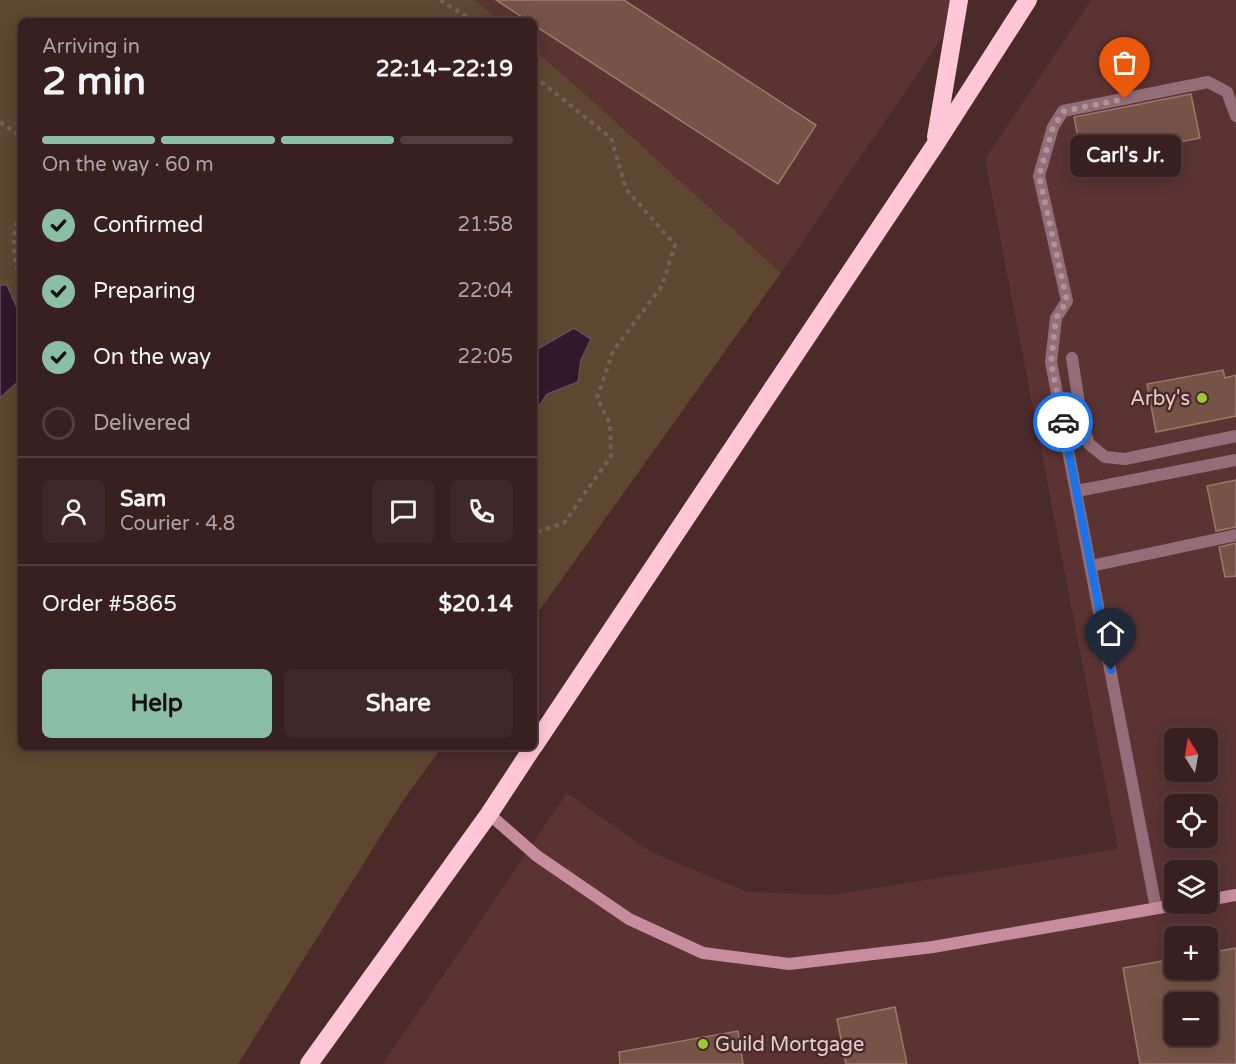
<!DOCTYPE html>
<meta charset="utf-8">
<style>
body{margin:0;font-family:"Varela Round",sans-serif;background:#3f2829;color:#f1f3f6;height:100vh;display:flex;flex-direction:column;font-size:22px;white-space:nowrap}
*{box-sizing:border-box;margin:0}
p{font-size:20px;color:#aba3a5}
.icon{flex:none;width:33px;height:33px;fill:none;stroke:currentColor;stroke-width:2;stroke-linecap:round;stroke-linejoin:round}
.map{position:relative;flex:1;overflow:hidden}
.panel{position:absolute;left:18px;top:18px;width:519px;height:732px;display:flex;flex-direction:column;background:#382020;border-radius:9px;box-shadow:0 3px 15px #0003,0 0 0 2px #523e3e}
.panel>*{flex:none}
.needle{width:39px;rotate:349deg}
.controls{position:absolute;left:1164px;top:728px;display:grid;gap:12px}
.controls a{display:grid;place-items:center;width:54px;height:54px;border-radius:9px;background:#382020;box-shadow:0 3px 15px #0003,0 0 0 2px #523e3e;font-size:30px}
.pin{position:absolute;display:grid;place-items:center;width:51px;height:51px;color:#fff;margin:-62px -26px;border-radius:50% 50% 50% 0;rotate:-45deg;box-shadow:0 0 6px #0007}
.pin .icon{rotate:45deg}
.courier{position:absolute;display:grid;place-items:center;width:60px;height:60px;margin:-30px;border:4px solid #1a73e8;border-radius:50%;background:#fff;color:#222;box-shadow:0 2px 8px #0007}
.bubble{position:absolute;height:42px;border-radius:9px;background:#382020;box-shadow:0 3px 15px #0003,0 0 0 2px #523e3e;font-size:20px;font-weight:800;line-height:42px;text-align:center}
.overview em{font-style:normal;font-weight:800}
.overview div{display:flex;flex-direction:column-reverse}
.overview{display:flex;align-items:center;justify-content:space-between;height:102px;padding:0 24px}
h1{font-size:39px;font-weight:800;line-height:45px}
.bar{display:grid;grid-template-columns:repeat(4,1fr);gap:9px 6px;align-content:center;height:72px;padding:0 24px}
.bar i{height:8px;border-radius:4px;background:#523e3e}
.bar .current{background:#8abfa5}
.bar p{grid-column:span 4}
.line{display:flex;align-items:center;gap:15px;padding:0 24px;border-top:2px solid #523e3e}
.line div{flex:1}
.round{display:grid;place-items:center;flex:none;width:63px;height:63px;border-radius:9px;background:#3f2829}
ol{padding:0 24px;list-style:none}
li{display:flex;align-items:center;gap:18px;height:66px}
li p{margin-inline-start:auto}
li .icon{padding:6px;border-radius:50%;background:#8abfa5;color:#111;stroke-width:4}
li:last-child{color:#aba3a5}
li i{width:33px;height:33px;border:3px solid #523e3e;border-radius:50%}
.cta{display:flex;gap:12px;margin-top:auto;padding:12px 24px}
.cta a{flex:1;height:69px;border-radius:9px;background:#8abfa5;color:#111;font-size:24px;font-weight:800;line-height:69px;text-align:center}
.cta a+a{background:#3f2829;color:#f1f3f6}
.map>svg:first-child{display:block}
.built{fill:#5b3333;fill-rule:evenodd}
.green{fill:#5f4630}
.water{fill:#32182b;stroke:#674e5c;stroke-width:1.5}
.building{fill:#755447;stroke:#9c786b;stroke-width:1.5;fill-rule:evenodd}
.lines{fill:none;stroke-linecap:round;stroke-linejoin:round}
.path{stroke:#795b5b;stroke-width:4;stroke-dasharray:4.5 4.5;stroke-linecap:butt}
.lane{stroke:#936d78;stroke-width:12}
.secondary{stroke:#c78c9e;stroke-width:12}
.highway{stroke:#fec6d6;stroke-width:18}
.done{stroke:#ae9494;stroke-width:6;stroke-dasharray:0 10.8}
.route{stroke:#1a73e8;stroke-width:8}
.poi-dot{fill:#9acb34;stroke:#4b2a2a;stroke-width:2}
.labels{text-anchor:middle;stroke-width:5;stroke-linejoin:round;paint-order:stroke}
.poi-label{font-size:20px;fill:#e4cdcd;stroke:#4b2a2a;text-anchor:end}
</style>
<div class="map">
<svg width="1236" height="1064" viewBox="0 0 1236 1064">
<rect width="100%" height="100%" fill="#4b2a2a"/>
<!-- built -->
<path class="built" d="M475,0H968L781,273L584,93L534,50V21H500Z
M1091,0H1236V1064H383L567,793L651,852L748,892L833,895L1118,849L985,159ZM1174,738H1208V771H1174ZM1174,804H1208V837H1174ZM1174,870H1208V903H1174ZM1174,936H1208V969H1174ZM1174,1002H1208V1035H1174Z"/>
<!-- green -->
<path class="green" d="M0,0H475L500,21H21V747H442L402,802L238,1064H0Z
M534,50L584,93L781,273L534,618Z"/>
<!-- water -->
<path class="water" d="M0,285H7L21,317V379L0,398Z
M574,328L591,339L581,360L578,382L547,394L534,414V351Z"/>
<!-- building -->
<path class="building" d="M496,0H624L816,125L778,184L534,25V21H528Z
M1191,94L1200,138L1083,162L1074,117Z
M1223,370L1225,378L1236,375V416L1156,432L1147,384Z
M1236,480V527L1216,531L1207,486Z
M1236,543V576L1225,577L1219,547Z
M1236,948V1064H1140L1123,968L1174,959V969H1208V953ZM1174,1002H1208V1035H1174Z
M895,1007L907,1064H846L837,1019Z
M738,1031L743,1064H620L619,1052Z"/>
<g class="lines">
<!-- path -->
<path class="path" d="M440,0L474,21
M534,76L611,138L626,189L675,245L662,286L613,351L597,398L610,424L611,456L564,523L534,533
M0,122L21,136
M21,214C9,235 15,262 21,285"/>
<!-- lane -->
<path class="lane" d="M1072,358L1082,423L1089,444L1105,457L1125,459L1236,436
M1077,491L1236,460
M1091,566L1236,535
M1156,908L1051,362L1056,318L1067,301L1039,176L1053,127L1063,111L1208,82L1227,92L1236,116"/>
<!-- secondary -->
<path class="secondary" d="M489,814L537,856L629,919L703,953L789,964L933,947L1187,903
M1208,900L1236,895"/>
<!-- highway -->
<path class="highway" d="M936,137L959,0
M534,746L935,145L1028,0
M309,1064L489,814L533,747"/>
</g>
<g class="lines">
<!-- done -->
<path class="done" d="M1063,422L1051,362L1056,318L1067,301L1039,176L1053,127L1064,111L1125,99"/>
<!-- route -->
<path class="route" d="M1063,422L1111,670"/>
</g>
<!-- markers -->
<g class="poi-dot">
<circle cx="1202" cy="398" r="6"/>
<circle cx="703" cy="1044" r="6"/>
</g>
<g class="labels">
<!-- poi labels -->
<g class="poi-label">
<text x="1190" y="405">Arby's</text>
<text x="715" y="1051" text-anchor="start">Guild Mortgage</text>
</g>
</g>
</svg>
<div class="controls">
<a><svg class="needle" viewBox="-14 -14 28 28"><path d="M0-13l5 13h-10z" fill="#e53935"/><path d="M0 13l5-13h-10z" fill="#aba3a5"/></svg></a>
<a><svg class="icon" aria-label="locate" viewBox="0 0 24 24"><circle cx="12" cy="12" r="6"/><path d="M12 2v4M12 18v4M2 12h4M18 12h4"/></svg></a>
<a><svg class="icon" aria-label="layers" viewBox="0 0 24 24"><path d="M12 4l9 5-9 5-9-5zM3 14l9 5 9-5"/></svg></a>
<a>+</a>
<a>−</a>
</div>
<div class="pin" style="left:1125px;top:99px;background:#ea580c"><svg class="icon" aria-label="bag" viewBox="0 0 24 24"><path d="M5 8h14l-1 12H6zM9 8a3 3 0 0 1 6 0"/></svg></div>
<div class="pin" style="left:1111px;top:670px;background:#1f2937"><svg class="icon" aria-label="home" viewBox="0 0 24 24"><path d="M3 11l9-7 9 7M6 9v11h12V9"/></svg></div>
<div class="courier" style="left:1063px;top:422px"><svg class="icon" aria-label="car" viewBox="0 0 24 24"><path d="M5 17H2v-5l4-1 3-4h7l3 4 3 1v5h-3M9 17h6M6 11h13"/><circle cx="7" cy="17" r="2"/><circle cx="17" cy="17" r="2"/></svg></div>
<div class="bubble" style="left:1070px;top:135px;width:111px">Carl's Jr.</div>
<section class="panel">
<div class="overview"><div><h1>2 min</h1><p>Arriving in</p></div><em>22:14–22:19</em></div>
<div class="bar"><i class="current"></i><i class="current"></i><i class="current"></i><i></i><p>On the way · 60 m</p></div>
<ol>
<li><svg class="icon" aria-label="check" viewBox="0 0 24 24"><path d="M5 12l5 5 9-10"/></svg>Confirmed<p>21:58</p></li>
<li><svg class="icon" aria-label="check" viewBox="0 0 24 24"><path d="M5 12l5 5 9-10"/></svg>Preparing<p>22:04</p></li>
<li><svg class="icon" aria-label="check" viewBox="0 0 24 24"><path d="M5 12l5 5 9-10"/></svg>On the way<p>22:05</p></li>
<li><i></i>Delivered</li>
</ol>
<div class="line" style="height:108px"><a class="round"><svg class="icon" aria-label="person" viewBox="0 0 24 24"><circle cx="12" cy="8" r="4"/><path d="M4 21q1-7 8-7t8 7"/></svg></a><div><b>Sam</b><p>Courier · 4.8</p></div><a class="round"><svg class="icon" aria-label="chat" viewBox="0 0 24 24"><path d="M4 5h16v11H9l-5 4z"/></svg></a><a class="round"><svg class="icon" aria-label="phone" viewBox="0 0 24 24"><path d="M5 4h4l2 5-3 2q2 4 5 5l2-3 5 2v4C11 20 4 13 5 4z"/></svg></a></div>
<div class="line" style="height:78px"><div>Order #5865</div><b>$20.14</b></div>
<div class="cta"><a>Help</a><a>Share</a></div>
</section>
</div>
